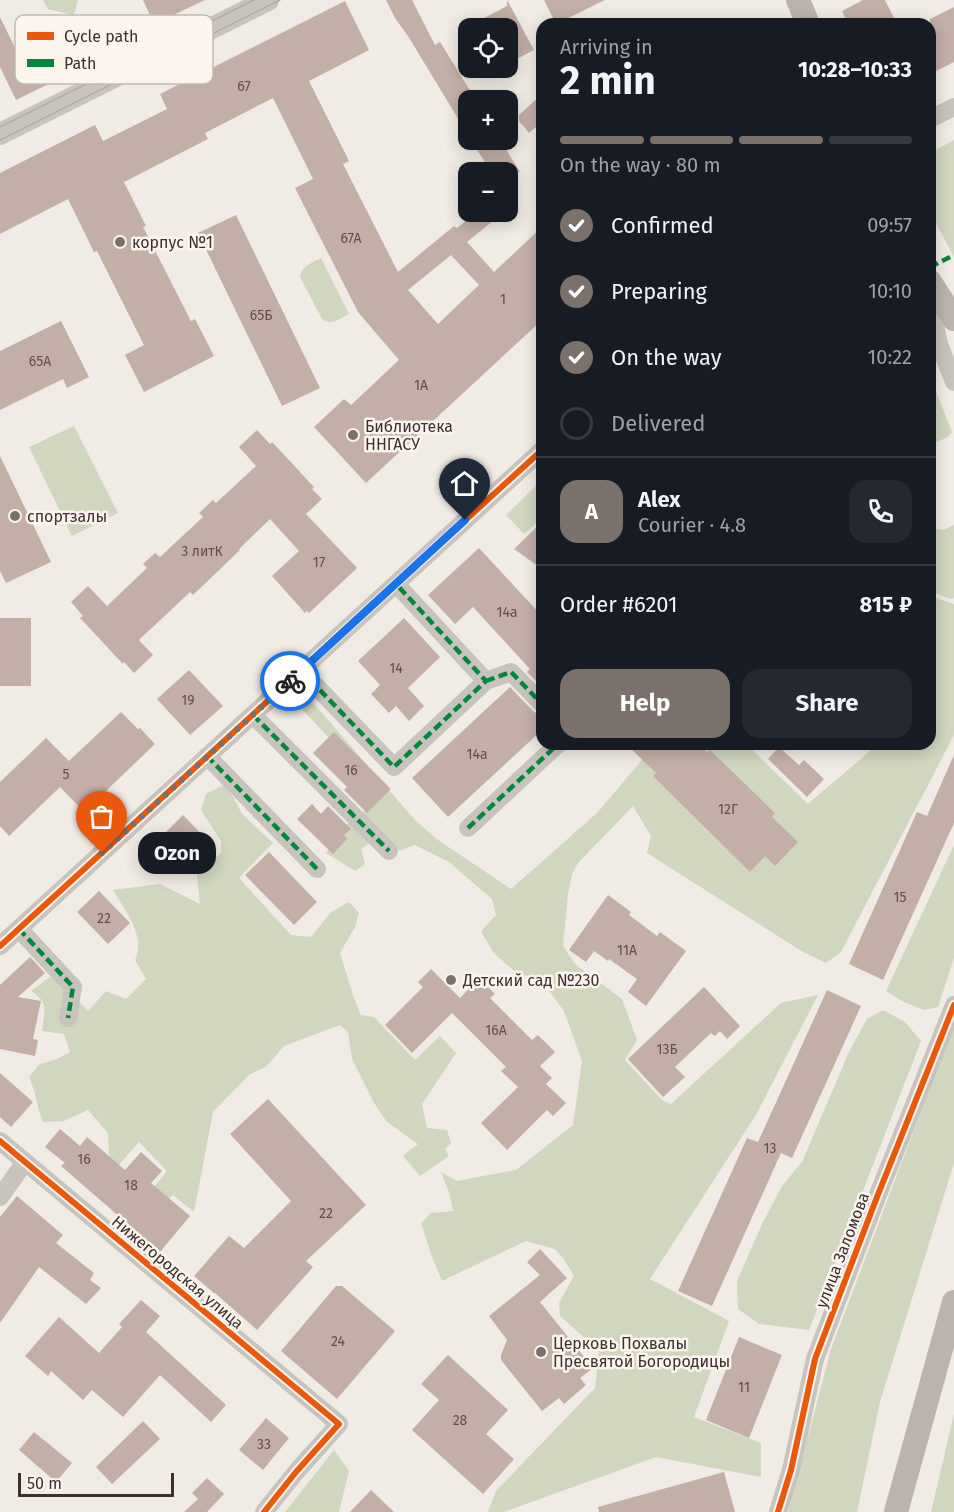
<!DOCTYPE html>
<meta charset="utf-8">
<style>
body{margin:0;font-family:"Fira Sans",sans-serif;background:#242831;color:#f1f3f6;height:100vh;display:flex;flex-direction:column;font-size:22px;white-space:nowrap}
*{box-sizing:border-box;margin:0}
p{font-size:20px;color:#9ea1a6}
.icon{flex:none;width:33px;height:33px;fill:none;stroke:currentColor;stroke-width:2;stroke-linecap:round;stroke-linejoin:round}
.map{position:relative;flex:1;overflow:hidden}
.drawer{position:absolute;left:536px;top:18px;width:400px;height:732px;display:flex;flex-direction:column;background:#171b24;border-radius:18px;box-shadow:0 3px 15px #0003}
.drawer>*{flex:none}
.buttons{position:absolute;left:458px;top:18px;display:grid;gap:12px}
.buttons a{display:grid;place-items:center;width:60px;height:60px;border-radius:12px;background:#171b24;box-shadow:0 3px 15px #0003;font-size:30px}
.scale{position:absolute;left:18px;bottom:15px;width:156px;box-sizing:border-box;padding-left:6px;border:3px solid #3b302b;border-top:0;font-size:16px;line-height:21px;white-space:nowrap;color:#3b302b;-webkit-text-stroke:4px #fbf5ee;paint-order:stroke}
.pin{position:absolute;display:grid;place-items:center;width:51px;height:51px;color:#fff;margin:-62px -26px;border-radius:50% 50% 50% 0;rotate:-45deg;box-shadow:0 0 6px #0007}
.pin .icon{rotate:45deg}
.courier{position:absolute;display:grid;place-items:center;width:60px;height:60px;margin:-30px;border:4px solid #1a73e8;border-radius:50%;background:#fff;color:#222;box-shadow:0 2px 8px #0007}
.bubble{position:absolute;height:42px;border-radius:18px;background:#171b24;box-shadow:0 3px 15px #0003;font-size:20px;font-weight:700;line-height:42px;text-align:center}
.summary em{font-style:normal;font-weight:700}
.summary div{display:flex;flex-direction:column-reverse}
.summary{display:flex;align-items:center;justify-content:space-between;height:102px;padding:0 24px}
h1{font-size:39px;font-weight:700;line-height:45px}
.bar{display:grid;grid-template-columns:repeat(4,1fr);gap:9px 6px;align-content:center;height:72px;padding:0 24px}
.bar i{height:8px;border-radius:4px;background:#363941}
.bar .on{background:#7a716c}
.bar p{grid-column:span 4}
.line{display:flex;align-items:center;gap:15px;padding:0 24px;border-top:2px solid #363941}
.line div{flex:1}
.round{display:grid;place-items:center;flex:none;width:63px;height:63px;border-radius:18px;background:#242831}
ol{padding:0 24px;list-style:none}
li{display:flex;align-items:center;gap:18px;height:66px}
li p{margin-inline-start:auto}
li .icon{padding:6px;border-radius:50%;background:#7a716c;color:#fff;stroke-width:4}
li:last-child{color:#9ea1a6}
li i{width:33px;height:33px;border:3px solid #363941;border-radius:50%}
.button{display:flex;gap:12px;margin-top:auto;padding:12px 24px}
.button a{flex:1;height:69px;border-radius:18px;background:#7a716c;color:#fff;font-size:24px;font-weight:700;line-height:69px;text-align:center}
.button a+a{background:#242831;color:#f1f3f6}
.map>svg:first-child{display:block}
.green{fill:#d1d6bf}
.building{fill:#c3afa7;fill-rule:evenodd}
.lines{fill:none;stroke-linecap:round;stroke-linejoin:round}
.minor{stroke:#c9c3be;stroke-width:18}
.tertiary{stroke:#c9c3be;stroke-width:22}
.secondary{stroke:#bab3ae;stroke-width:24}
.tram{stroke:#b1aca8;stroke-width:1.5}
.quiet{stroke:#00873e;stroke-width:4.5;stroke-dasharray:9 4.5;stroke-linecap:butt}
.cycleway-casing{stroke:#fbf5ee;stroke-width:10}
.cycleway{stroke:#e8590c;stroke-width:6}
.done{stroke:#7a716c;stroke-width:6;stroke-dasharray:0 10.8}
.route{stroke:#1a73e8;stroke-width:8}
.poi-dot{fill:#7a716c;stroke:#fbf5ee;stroke-width:2}
.labels{text-anchor:middle;stroke-width:5;stroke-linejoin:round;paint-order:stroke}
.number-label{font-size:14px;fill:#5d504a}
.poi-label{font-size:16px;fill:#3b302b;stroke:#fbf5ee;text-anchor:start}
.street-label{font-size:16px;fill:#3b302b;stroke:#fbf5ee}
.key{fill:#fbf5ee;stroke:#c1bab4;stroke-width:1.5}
.key-label{font-size:16px;fill:#3b302b}
</style>
<div class="map">
<svg width="954" height="1512" viewBox="0 0 954 1512">
<rect width="100%" height="100%" fill="#f0ebe5"/>
<!-- green -->
<path class="green" d="M43,0H78L74,15L48,9Z
M954,140V257L930,212V153Z
M321,258L349,314C339,319 332,326 322,319L300,277C302,266 311,263 321,258Z
M935,389L952,432L948,437L930,445V391Z
M74,426L118,513L72,536L29,447Z
M541,481V519L524,534L506,515Z
M954,525V598L950,599L930,591V528L943,530Z
M930,596L954,604V735L841,952L826,963L803,952L647,853L651,836L633,806L578,863L572,874L568,894L563,946L575,964L622,999L637,1040L625,1060L662,1100L671,1104L781,1003L818,995L757,1113L650,1279L729,1321L694,1417L761,1443V1477L656,1457L504,1512H488L496,1491L595,1388L599,1351L560,1316L559,1303L574,1276L564,1259L555,1249L526,1241L442,1281L431,1254L421,1223L431,1213L453,1211L449,1192L441,1172L457,1181L516,1170L573,1125L582,1061L564,1011L542,981L514,971L493,952L481,931L496,915L492,899L449,862L415,845L400,851L376,839L361,849L365,864L355,871L326,853L336,835V828L358,820L376,792L331,740L299,706L303,691L414,819L438,840L511,889L598,812L640,762L657,744H746L808,804L878,744H930Z
M226,784L242,814L273,843L239,878L291,935L311,937L331,912L349,902L359,913L355,927L340,953L354,998L361,1015L374,1017L415,1060L440,1036L456,1053L422,1104L427,1128L447,1130L451,1143L445,1149L449,1156L420,1176L403,1156L418,1144L387,1122L374,1103L352,1059L348,1032L340,1025L284,1046L266,1067L250,1074L213,1112L194,1212L173,1195L158,1209L141,1203L167,1171L139,1142L110,1175L108,1133L88,1110L64,1121L43,1122C37,1107 36,1092 29,1077L40,1064L57,1059L70,1052L64,1034L42,1031C44,1011 50,1003 31,991L54,974L88,1011L106,991L126,999L146,979L135,960C146,935 125,911 113,890L160,884L200,904L197,875L221,853V841L201,810L206,794Z
M954,845V958L938,1007L924,1010L904,1002L886,991Z
M883,1010L905,1022L921,1041L809,1330L759,1324L738,1309L737,1281L762,1224L782,1186L802,1162L849,1052L867,1019Z
M954,1024V1163L880,1402L857,1512H788L831,1349Z
M954,1414V1512H931Z
M334,1450L349,1471L339,1512H285Z"/>
<!-- building -->
<path class="building" d="M143,0H205L154,24Z
M386,0H412L435,45L440,42L476,100H468V135L408,36L395,18Z
M507,0L534,50L507,64V28H465L507,6Z
M544,0H605L556,24Z
M863,0H885L897,24H848L842,11Z
M345,1L369,50L309,81L349,161L343,164L398,272L454,226L457,228L477,212H504L467,242L494,272L542,227V320L366,483L314,427L344,399L351,405L399,360L393,353L395,352L393,353L358,312L295,188L313,179L273,98L205,133L208,139L124,182L146,226L143,227L191,321L195,319L214,356L144,392L125,355L144,345L97,251L94,252L68,199L0,234V173L95,125L103,141L167,109L160,94ZM451,255L479,285L438,324L408,290Z
M954,7V62L930,74V19Z
M0,17L18,54L51,38L69,74L16,100L0,67Z
M542,94V122L529,133L519,121V115Z
M471,140H500L520,172H491Z
M236,215L320,388L282,406L198,233Z
M61,321L89,377L67,388L63,379L0,410V351Z
M257,430L270,444L272,442L314,487L312,489L322,499L306,514L357,568L309,613L307,611L305,613L272,576L299,551L270,519L239,549L240,550L193,595L190,592L139,640L153,655L134,673L124,662L123,664L80,618L83,616L71,602L88,586L107,606L147,568L143,564L155,553L160,557L203,517L199,513L213,500L216,503L256,466L239,447Z
M0,456L51,562L6,583L0,571Z
M542,522V569L514,549Z
M479,548L542,616V682L539,684L527,672L530,669L473,607L455,624L428,595Z
M0,618H31V686H0Z
M404,618L440,657L408,688L424,706L409,721L396,706L389,713L371,694L380,685L358,661Z
M189,670L223,706L190,735L157,699Z
M510,687L534,712L542,715V730L448,817L412,778Z
M121,712L138,729L140,728L155,744L84,812L60,787L9,836L0,826V782L46,738L69,761Z
M334,732L391,789L367,813L344,790L347,787L313,753Z
M626,744H698L707,753L710,750L775,813L772,817L798,842L775,866L765,856L750,872L653,776L656,773Z
M779,747L799,765L804,760L824,779L807,797L768,759Z
M954,755V823L883,980L849,964L917,812L927,816Z
M312,804L321,814L328,806L351,829L344,835L347,839L333,854L297,819Z
M183,815L216,849L197,868L164,834Z
M269,852L317,902L294,925L245,875Z
M99,891L130,923L108,944L77,912Z
M608,895L631,912L629,915L657,936L660,932L686,951L646,1006L628,992L637,979L609,959L608,961L594,951L586,962L569,950Z
M30,957L45,973L18,997L41,1001L33,1039L38,1040L35,1056L0,1049V985Z
M431,969L460,998L479,978L495,994L490,998L532,1040L538,1035L555,1052L540,1066L552,1078L546,1084L566,1103L553,1116L547,1110L507,1150L481,1123L518,1087L501,1071L506,1067L452,1013L412,1053L385,1025L423,987L418,982Z
M704,987L740,1026L727,1039L720,1031L715,1036L711,1033L675,1067L685,1077L663,1097L628,1059Z
M827,990L861,1006L792,1158L781,1153L712,1306L678,1291L747,1138L758,1142Z
M0,1073L33,1102L11,1127L0,1117Z
M268,1099L366,1205L306,1261L313,1267L257,1330L215,1293H214L194,1276L229,1236L244,1248L291,1201L230,1134Z
M60,1129L80,1146L87,1137L125,1170L141,1152L162,1171L151,1183L190,1216L160,1252L61,1166L65,1163L45,1147Z
M17,1196L63,1235L56,1243L94,1273L90,1280L101,1288L86,1304L39,1267L0,1323V1217Z
M540,1249L567,1278L540,1302L593,1368L580,1378L586,1385L564,1404L559,1398L542,1411L501,1360V1355L507,1340L489,1316L540,1275L527,1262Z
M336,1286H342L395,1331L337,1399L281,1351Z
M141,1300L160,1316L146,1332L226,1405L211,1422L160,1375L123,1417L92,1390L83,1400L51,1371L48,1376L25,1356L59,1317L99,1353L122,1327L119,1324Z
M739,1337L782,1355L749,1438L706,1420Z
M448,1355L508,1410L486,1434L514,1459L483,1494L412,1430L439,1400L421,1384Z
M266,1418L289,1438L263,1470L239,1450Z
M143,1421L160,1439L112,1484L96,1467Z
M34,1432L72,1463L56,1482L19,1450Z
M724,1472L735,1512H599L598,1507Z
M207,1478L224,1494L207,1512H184L198,1499L192,1493Z
M371,1490L394,1512H350Z"/>
<g class="lines">
<!-- minor -->
<path class="minor" d="M930,119L954,107
M930,302L939,344L954,382
M300,672L316,686L394,767L486,681L396,584
M486,681L511,672L542,704
M253,715L389,851
M207,756L317,869
M468,828L558,744
M19,929L73,987L68,1018
M0,946L542,450
M0,1141L339,1424L296,1472L264,1512
M0,1197L25,1162
M778,1512L791,1470L815,1359L877,1197L954,1005"/>
<!-- tertiary -->
<path class="tertiary" d="M0,134L268,0"/>
<!-- secondary -->
<path class="secondary" d="M798,0L808,24
M930,282L954,319
M896,1512L954,1302"/>
<!-- tram -->
<path class="tram" d="M0,127L254,0
M0,140L280,0"/>
<!-- quiet -->
<path class="quiet" d="M930,267L954,255
M300,672L316,686L394,767L486,681L396,584
M486,681L511,672L542,704
M253,715L389,851
M207,756L317,869
M468,828L558,744
M19,929L73,987L68,1018"/>
<defs>
<path id="cycleway" d="M0,946L542,450
M0,1141L339,1424L296,1472L264,1512
M778,1512L791,1470L815,1359L877,1197L954,1005"/>
</defs>
<!-- cycleway casing -->
<use href="#cycleway" class="cycleway-casing"/>
<!-- cycleway -->
<use href="#cycleway" class="cycleway"/>
</g>
<g class="lines">
<!-- done -->
<path class="done" d="M102,853L290,681"/>
<!-- route -->
<path class="route" d="M290,681L465,520"/>
</g>
<!-- markers -->
<g class="poi-dot">
<circle cx="120" cy="242" r="6"/>
<circle cx="353" cy="435" r="6"/>
<circle cx="15" cy="516" r="6"/>
<circle cx="451" cy="980" r="6"/>
<circle cx="541" cy="1352" r="6"/>
</g>
<g class="labels">
<!-- number labels -->
<g class="number-label">
<text x="244" y="91">67</text>
<text x="351" y="243">67А</text>
<text x="503" y="304">1</text>
<text x="261" y="320">65Б</text>
<text x="40" y="366">65А</text>
<text x="421" y="390">1А</text>
<text x="202" y="556">3 литК</text>
<text x="319" y="567">17</text>
<text x="507" y="617">14а</text>
<text x="396" y="673">14</text>
<text x="188" y="705">19</text>
<text x="477" y="759">14а</text>
<text x="351" y="775">16</text>
<text x="66" y="779">5</text>
<text x="728" y="814">12Г</text>
<text x="900" y="902">15</text>
<text x="104" y="923">22</text>
<text x="627" y="955">11А</text>
<text x="496" y="1035">16А</text>
<text x="667" y="1054">13Б</text>
<text x="770" y="1153">13</text>
<text x="84" y="1164">16</text>
<text x="131" y="1190">18</text>
<text x="326" y="1218">22</text>
<text x="338" y="1346">24</text>
<text x="744" y="1392">11</text>
<text x="460" y="1425">28</text>
<text x="264" y="1449">33</text>
</g>
<!-- poi labels -->
<g class="poi-label">
<text x="132" y="248">корпус №1</text>
<text x="365" y="432">Библиотека<tspan x="365" dy="18">ННГАСУ</tspan></text>
<text x="27" y="522">спортзалы</text>
<text x="463" y="986">Детский сад №230</text>
<text x="553" y="1349">Церковь Похвалы<tspan x="553" dy="18">Пресвятой Богородицы</tspan></text>
</g>
<!-- street labels -->
<g class="street-label">
<text transform="translate(842 1250) rotate(-69)" y="6">улица Заломова</text>
<text transform="translate(178 1272) rotate(40)" y="6">Нижегородская улица</text>
</g>
</g>
<!-- legend -->
<rect x="15" y="15" width="198" height="69" rx="9" class="key"/>
<rect x="27" y="32" width="27" height="8" fill="#e8590c"/>
<rect x="27" y="59" width="27" height="8" fill="#00873e"/>
<g class="key-label">
<text x="64" y="42">Cycle path</text>
<text x="64" y="69">Path</text>
</g>
</svg>
<div class="buttons">
<a><svg class="icon" aria-label="locate" viewBox="0 0 24 24"><circle cx="12" cy="12" r="6"/><path d="M12 2v4M12 18v4M2 12h4M18 12h4"/></svg></a>
<a>+</a>
<a>−</a>
</div>
<div class="scale">50 m</div>
<div class="pin" style="left:102px;top:853px;background:#ea580c"><svg class="icon" aria-label="bag" viewBox="0 0 24 24"><path d="M5 8h14l-1 12H6zM9 8a3 3 0 0 1 6 0"/></svg></div>
<div class="pin" style="left:465px;top:520px;background:#1f2937"><svg class="icon" aria-label="home" viewBox="0 0 24 24"><path d="M3 11l9-7 9 7M6 9v11h12V9"/></svg></div>
<div class="courier" style="left:290px;top:681px"><svg class="icon" aria-label="bike" viewBox="0 0 24 24"><circle cx="6" cy="16" r="4"/><circle cx="18" cy="16" r="4"/><path d="M6 16l4-8h5l3 8M10 8l3 8H6M13 5h3"/></svg></div>
<div class="bubble" style="left:138px;top:832px;width:78px">Ozon</div>
<section class="drawer">
<div class="summary"><div><h1>2 min</h1><p>Arriving in</p></div><em>10:28–10:33</em></div>
<div class="bar"><i class="on"></i><i class="on"></i><i class="on"></i><i></i><p>On the way · 80 m</p></div>
<ol>
<li><svg class="icon" aria-label="check" viewBox="0 0 24 24"><path d="M5 12l5 5 9-10"/></svg>Confirmed<p>09:57</p></li>
<li><svg class="icon" aria-label="check" viewBox="0 0 24 24"><path d="M5 12l5 5 9-10"/></svg>Preparing<p>10:10</p></li>
<li><svg class="icon" aria-label="check" viewBox="0 0 24 24"><path d="M5 12l5 5 9-10"/></svg>On the way<p>10:22</p></li>
<li><i></i>Delivered</li>
</ol>
<div class="line" style="height:108px"><b class="round" style="background:#7a716c;color:#fff">A</b><div><b>Alex</b><p>Courier · 4.8</p></div><a class="round"><svg class="icon" aria-label="phone" viewBox="0 0 24 24"><path d="M5 4h4l2 5-3 2q2 4 5 5l2-3 5 2v4C11 20 4 13 5 4z"/></svg></a></div>
<div class="line" style="height:78px"><div>Order #6201</div><b>815 ₽</b></div>
<div class="button"><a>Help</a><a>Share</a></div>
</section>
</div>
